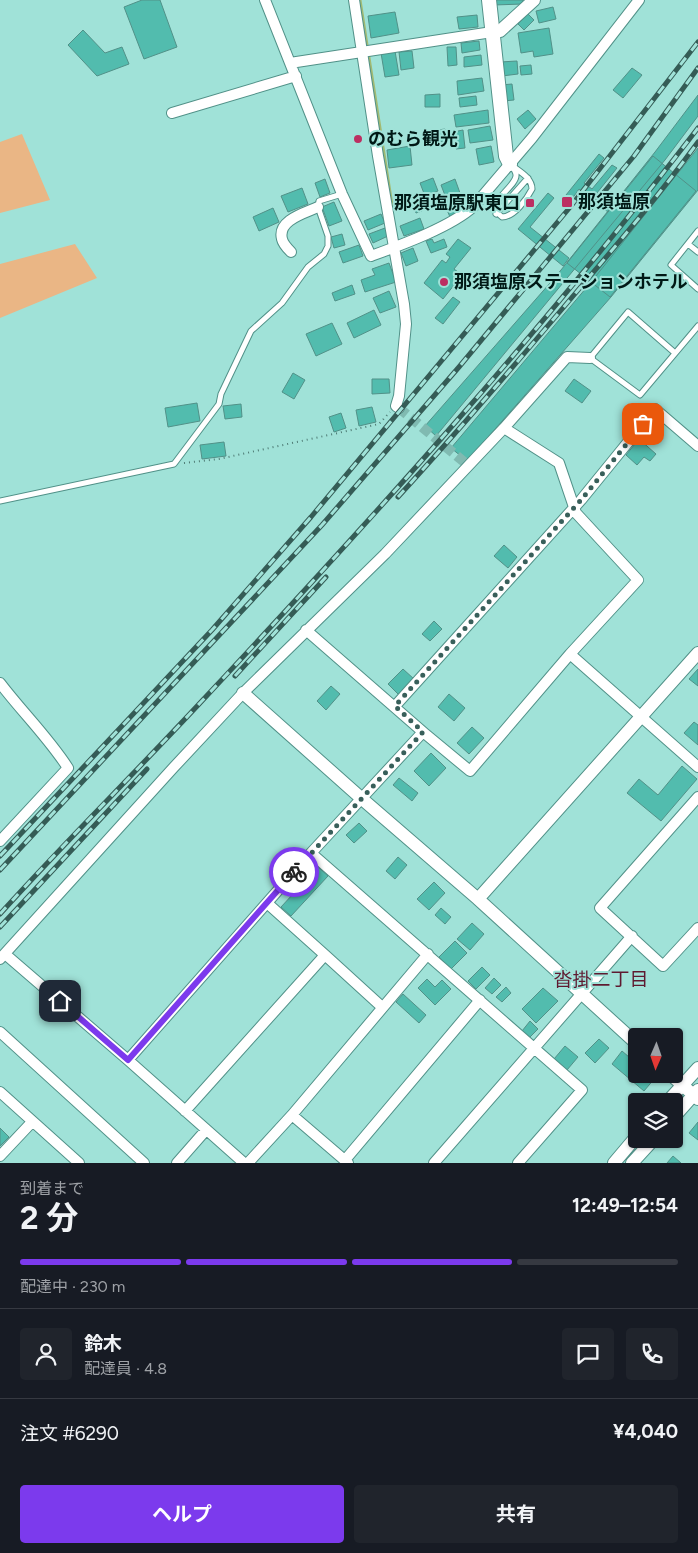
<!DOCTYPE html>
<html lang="ja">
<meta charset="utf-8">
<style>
body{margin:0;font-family:Figtree,"Noto Sans JP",sans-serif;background:#20242c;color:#f1f3f6;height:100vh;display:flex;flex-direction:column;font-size:19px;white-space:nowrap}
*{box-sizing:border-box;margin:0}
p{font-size:16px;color:#9ea1a6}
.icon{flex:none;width:28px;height:28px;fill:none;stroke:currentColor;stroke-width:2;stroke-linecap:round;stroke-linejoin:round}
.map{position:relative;height:1163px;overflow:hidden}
.side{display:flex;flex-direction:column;background:#171b24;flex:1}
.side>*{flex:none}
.needle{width:32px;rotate:182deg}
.fabs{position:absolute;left:628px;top:1028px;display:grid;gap:10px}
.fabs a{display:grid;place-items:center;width:55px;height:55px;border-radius:5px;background:#171b24;box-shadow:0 1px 4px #0004;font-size:25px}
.pin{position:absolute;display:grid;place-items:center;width:42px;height:42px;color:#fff;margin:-21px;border-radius:10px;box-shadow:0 2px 8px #0006}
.courier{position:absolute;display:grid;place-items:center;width:50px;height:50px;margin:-25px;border:4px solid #7c3aed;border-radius:50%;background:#fff;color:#222;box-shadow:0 1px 6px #0007}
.overview em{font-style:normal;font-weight:700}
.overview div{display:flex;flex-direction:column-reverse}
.overview{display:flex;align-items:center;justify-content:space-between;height:85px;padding:0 20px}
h1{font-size:32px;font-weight:700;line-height:38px}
.bar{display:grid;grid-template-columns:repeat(4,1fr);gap:8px 5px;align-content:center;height:60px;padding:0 20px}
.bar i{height:6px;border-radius:4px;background:#363941}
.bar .current{background:#7c3aed}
.bar p{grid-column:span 4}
.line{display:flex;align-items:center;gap:12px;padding:0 20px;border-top:1px solid #363941}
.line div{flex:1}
.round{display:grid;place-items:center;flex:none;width:52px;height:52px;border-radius:5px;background:#20242c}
.action{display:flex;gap:10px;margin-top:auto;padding:10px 20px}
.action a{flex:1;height:58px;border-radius:5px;background:#7c3aed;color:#fff;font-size:20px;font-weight:700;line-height:58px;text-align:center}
.action a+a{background:#20242c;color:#f1f3f6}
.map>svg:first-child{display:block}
.green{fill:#eab685}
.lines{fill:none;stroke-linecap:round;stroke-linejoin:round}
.stream{stroke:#a2ba73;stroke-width:3}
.building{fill:#52bcae;stroke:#519188}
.minor-tunnel{stroke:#80bab1;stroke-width:10;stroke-dasharray:10 5;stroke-linecap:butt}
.service-casing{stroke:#519188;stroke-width:7}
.minor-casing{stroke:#519188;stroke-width:12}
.tertiary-casing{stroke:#519188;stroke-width:14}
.secondary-casing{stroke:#519188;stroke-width:16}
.path{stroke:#4f7c75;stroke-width:2;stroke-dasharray:1 4;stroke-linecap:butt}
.service{stroke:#fff;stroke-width:5}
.minor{stroke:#fff;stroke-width:10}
.tertiary{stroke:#fff;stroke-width:12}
.secondary{stroke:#fff;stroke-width:14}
.rail-casing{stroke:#355c56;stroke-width:5}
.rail{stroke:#a0e2d8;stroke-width:3;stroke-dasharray:9;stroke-linecap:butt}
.done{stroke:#385f5a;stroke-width:5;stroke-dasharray:0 9}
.route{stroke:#7c3aed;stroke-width:6}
.poi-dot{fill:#bc2f62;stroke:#a0e2d8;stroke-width:2}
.labels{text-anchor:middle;stroke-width:4;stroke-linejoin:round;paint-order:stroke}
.poi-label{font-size:18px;font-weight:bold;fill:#001916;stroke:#a0e2d8;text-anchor:start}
.neighbourhood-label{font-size:19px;fill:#5e1a30;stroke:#a0e2d8}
</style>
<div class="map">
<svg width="698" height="1163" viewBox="0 0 698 1163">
<rect width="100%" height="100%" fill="#a0e2d8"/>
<!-- green -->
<path class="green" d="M22,134L50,200L0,213V142Z
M75,244L97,278L0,318V264Z"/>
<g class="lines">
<!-- stream -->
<path class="stream" d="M360,0L392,205"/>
</g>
<!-- building -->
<path class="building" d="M142,0H160L177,47L144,59L124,7Z
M493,0H523V4L494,5Z
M553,7L556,19L539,23L536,11Z
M395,12L399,33L371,38L368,16Z
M528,14L534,20L524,30L518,24Z
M477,15L478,27L459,29L457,17Z
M549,28L553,54L534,57L533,51L521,53L518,33Z
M83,30L105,53L122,47L129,64L97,76L68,45Z
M479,41L480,50L462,53L461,43Z
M447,47H456L457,65L448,66Z
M395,51L399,75L385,77L381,53Z
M412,51L414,68L401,70L399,52Z
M481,55L482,65L464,67V57Z
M517,61L518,74L502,76L500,62Z
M531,65L532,74L521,75L520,66Z
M632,68L642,75L623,98L613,90Z
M482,78L484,91L458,95L457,81Z
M512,84L514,100L503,101L501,85Z
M440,94V107H425V95Z
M698,95V116L665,160L436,436L425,426L557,275L655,152Z
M476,96L477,105L460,107L459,98Z
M488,110L489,123L456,127L454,115Z
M528,110L536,119L525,129L517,119Z
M490,126L493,140L470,143L468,130Z
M445,129L446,141L433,143L431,131Z
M463,130L465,148L456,149L453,132Z
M410,146L412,165L389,168L387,150Z
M491,146L494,162L479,165L476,149Z
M698,148V190L611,297L467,461L451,448L592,281Z
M599,154L604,158L584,183L592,189L612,165L617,168L597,193L613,206L608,212L592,200L585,209L580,205L587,196L579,189L572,199L566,195Z
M653,156L696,191L610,297L567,263Z
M433,178L438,191L425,196L420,183Z
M325,179L330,193L320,197L315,183Z
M455,179L460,193L446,198L441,185Z
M302,188L308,204L288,212L281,196Z
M548,193L554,198L530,227L569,258L563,266L518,229Z
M463,195L466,202L448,209L445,202Z
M334,202L342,221L329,226L322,207Z
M419,202L422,211L416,213L413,204Z
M458,206L461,213L450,217L447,210Z
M273,208L279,222L259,231L253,217Z
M381,214L385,223L368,230L364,221Z
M420,218L424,229L404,236L400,226Z
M385,228L388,236L373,243L369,234Z
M342,234L345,245L334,248L331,237Z
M432,239L434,243L444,239L447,247L431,253L426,241Z
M458,239L471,248L454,269L462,275L443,299L424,283L442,260L446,263L450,257L446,254Z
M359,245L363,256L343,263L339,252Z
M413,248L418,261L406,266L401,253Z
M389,263L396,282L365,292L361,280L375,275L372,269Z
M352,285L355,294L335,301L332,293Z
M389,291L396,307L380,313L373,298Z
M453,297L460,302L443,324L435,318Z
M374,310L381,325L354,338L347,323Z
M332,323L342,344L316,356L306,334Z
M293,373L305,380L294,399L282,392Z
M372,379H389L390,393L372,394Z
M574,379L591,391L582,403L565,391Z
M197,403L200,421L168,427L165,408Z
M241,404L242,417L225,419L223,406Z
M372,407L376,422L359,426L356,410Z
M341,413L346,428L334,432L329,417Z
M639,439L656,454L650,461L644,457L637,465L626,455Z
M224,442L226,456L202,459L200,445Z
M504,545L517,557L508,568L494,556Z
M434,621L442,629L430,641L422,634Z
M403,669L414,679L399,695L388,684Z
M698,669V686L689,679Z
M331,686L340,694L326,710L317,701Z
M449,694L465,708L454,721L438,707Z
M694,722L698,725V745L684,733Z
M472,727L484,738L469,754L457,743Z
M431,753L446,768L429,786L414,771Z
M682,766L697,779L661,821L627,793L639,779L658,795Z
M399,778L418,793L412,801L393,785Z
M359,823L367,831L354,843L346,835Z
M398,857L407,865L395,879L386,871Z
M318,867L328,876L291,916L281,907Z
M434,882L445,893L429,910L417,899Z
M441,908L451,917L445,924L435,915Z
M472,923L484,934L470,950L457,939Z
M455,941L467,953L451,969L439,957Z
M482,967L490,975L476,989L468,981Z
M494,978L501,985L492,994L485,988Z
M427,979L435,987L442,980L451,989L435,1005L418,988Z
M506,987L511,993L502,1002L496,997Z
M543,988L558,1001L536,1023L522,1009Z
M403,994L426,1015L419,1023L396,1002Z
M530,1021L538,1029L529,1038L522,1031Z
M599,1039L609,1048L595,1063L585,1053Z
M565,1046L578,1057L567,1070L554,1059Z
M622,1051L636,1063V1074H650L655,1078L644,1091L612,1064Z
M698,1122V1140L689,1133Z
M0,1128L9,1137L0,1146Z
M673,1156L681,1163H667Z"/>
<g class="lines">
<!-- minor-tunnel -->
<path class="minor-tunnel" d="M399,408L469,466"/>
<defs>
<path id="service" d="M510,164C518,171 532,177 532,189C527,199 514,217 502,217L493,209C495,198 517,184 516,175C516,171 512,167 510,164Z
M496,214L528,178
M698,231L671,265L698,289
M688,244L698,252
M675,353L628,312L590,358L640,395L698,326
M0,501L174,464L219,404L221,394L251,331L282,303L308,267L324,254L328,246V236L318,207L319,201L342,194"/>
<path id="minor" d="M265,0L342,194L371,256C401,245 451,227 474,206L532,138L639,0
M354,0L378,156L404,304L406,324L399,396L396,406L399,408
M290,63L492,32
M172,113L296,76
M291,252C288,249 283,244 282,239C277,220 305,213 318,207
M504,428L567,357L590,358
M570,654L698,767
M0,683C22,712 48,737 68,768L0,841
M395,706L581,500L655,409L698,446
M698,797L600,908L663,966L698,928
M311,853L582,1090L518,1163
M5,954L128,1060L244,1163
M325,955L382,1007
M0,959L174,767L243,693L385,554L504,428L559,463L576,513L638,580L570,654L470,771L423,732L306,630
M0,1032L144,1163
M128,1060L311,853L423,732
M0,1092L79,1163
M185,1111L325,955L267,903
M292,1115L348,1163
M0,1156L32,1122
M345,1160L480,1000
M177,1163L206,1130
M248,1163L292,1115L428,954
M434,1163L632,936"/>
<path id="tertiary" d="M492,32L500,31L534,0
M243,693L361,798L478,899L636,1043
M478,899L698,653
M670,1074L698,1099
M668,1101L698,1068
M674,1117L698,1090
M614,1163L636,1137
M632,1163L654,1139"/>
<path id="secondary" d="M489,0L506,156L510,164"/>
</defs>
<!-- service casing -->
<use href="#service" class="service-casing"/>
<!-- minor casing -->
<use href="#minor" class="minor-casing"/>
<!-- tertiary casing -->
<use href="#tertiary" class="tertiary-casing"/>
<!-- secondary casing -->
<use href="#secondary" class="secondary-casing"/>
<!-- path -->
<path class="path" d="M184,463L219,459L379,424L390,412"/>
<!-- service -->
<use href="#service" class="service"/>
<!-- minor -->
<use href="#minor" class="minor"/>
<!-- tertiary -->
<use href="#tertiary" class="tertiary"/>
<!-- secondary -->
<use href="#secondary" class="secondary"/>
<defs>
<path id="rail" d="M398,497C460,429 520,359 579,289C620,241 661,193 698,142
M235,676L326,577
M0,856L212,630L311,517L571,206L698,42
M0,870L322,525L459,367L634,156L698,68
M0,914C65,842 134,774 200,703C373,518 544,329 698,128
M0,927L147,769"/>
</defs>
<!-- rail casing -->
<use href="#rail" class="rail-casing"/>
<!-- rail -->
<use href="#rail" class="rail"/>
</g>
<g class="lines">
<!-- done -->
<path class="done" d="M294,872L423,732L395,706L581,500L643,424"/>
<!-- route -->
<path class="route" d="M60,1001L128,1060L294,872"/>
</g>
<!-- markers -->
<g class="poi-dot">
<circle cx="358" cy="139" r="5"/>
<rect x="561" y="196" width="12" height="12" rx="2.5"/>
<rect x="525" y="198" width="10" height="10" rx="2.5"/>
<circle cx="444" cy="282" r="5"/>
</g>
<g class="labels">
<!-- poi labels -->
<g class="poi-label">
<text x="368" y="145">のむら観光</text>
<text x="578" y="208">那須塩原</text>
<text x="520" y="209" text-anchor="end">那須塩原駅東口</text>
<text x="454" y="288">那須塩原ステーションホテル</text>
</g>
<!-- neighbourhood labels -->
<g class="neighbourhood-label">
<text x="601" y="986">沓掛二丁目</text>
</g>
</g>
</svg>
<div class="fabs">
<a><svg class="needle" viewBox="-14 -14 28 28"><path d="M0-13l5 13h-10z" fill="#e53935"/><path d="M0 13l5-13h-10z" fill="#9ea1a6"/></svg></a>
<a><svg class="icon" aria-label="layers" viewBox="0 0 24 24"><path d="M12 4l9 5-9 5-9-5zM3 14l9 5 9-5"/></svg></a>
</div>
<div class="pin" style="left:643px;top:424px;background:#ea580c"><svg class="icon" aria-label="bag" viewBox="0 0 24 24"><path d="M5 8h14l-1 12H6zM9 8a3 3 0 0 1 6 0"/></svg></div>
<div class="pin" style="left:60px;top:1001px;background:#1f2937"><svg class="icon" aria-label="home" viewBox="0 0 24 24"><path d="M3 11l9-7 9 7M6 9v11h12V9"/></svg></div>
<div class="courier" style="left:294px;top:872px"><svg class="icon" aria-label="bike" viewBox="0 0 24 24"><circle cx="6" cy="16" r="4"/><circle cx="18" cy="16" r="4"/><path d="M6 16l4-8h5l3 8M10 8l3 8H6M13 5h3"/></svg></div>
</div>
<section class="side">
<div class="overview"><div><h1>2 分</h1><p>到着まで</p></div><em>12:49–12:54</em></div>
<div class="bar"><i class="current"></i><i class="current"></i><i class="current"></i><i></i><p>配達中 · 230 m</p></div>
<div class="line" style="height:90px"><a class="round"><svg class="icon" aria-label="person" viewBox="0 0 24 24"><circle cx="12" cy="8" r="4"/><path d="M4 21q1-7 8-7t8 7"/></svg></a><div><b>鈴木</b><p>配達員 · 4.8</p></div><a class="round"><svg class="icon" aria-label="chat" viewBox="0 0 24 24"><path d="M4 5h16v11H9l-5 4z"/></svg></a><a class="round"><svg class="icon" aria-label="phone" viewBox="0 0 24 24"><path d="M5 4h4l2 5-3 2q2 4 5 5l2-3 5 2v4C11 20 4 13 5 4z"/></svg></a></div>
<div class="line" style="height:65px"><div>注文 #6290</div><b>¥4,040</b></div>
<div class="action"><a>ヘルプ</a><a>共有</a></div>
</section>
